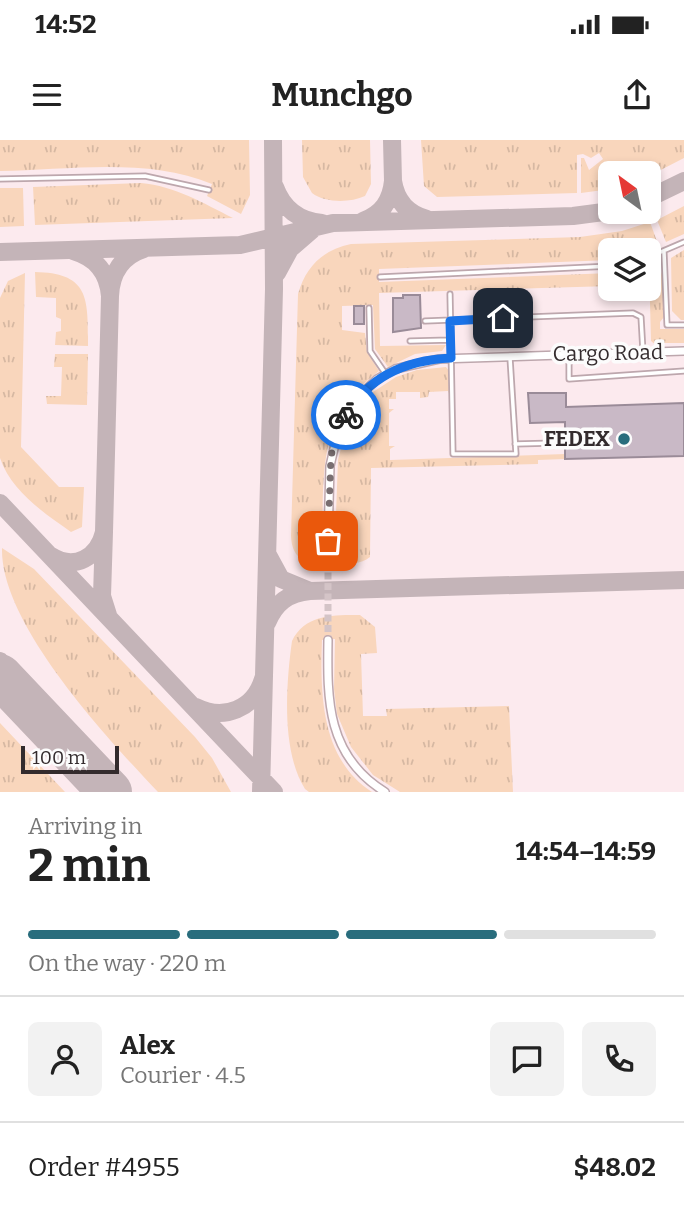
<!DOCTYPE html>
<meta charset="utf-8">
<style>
body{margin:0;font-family:Bitter,serif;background:#f2f2f2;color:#222;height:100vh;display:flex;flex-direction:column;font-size:26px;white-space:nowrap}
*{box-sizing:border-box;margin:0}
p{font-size:23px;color:#767676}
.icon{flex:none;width:38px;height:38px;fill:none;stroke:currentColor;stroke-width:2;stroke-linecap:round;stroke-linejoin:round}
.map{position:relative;height:652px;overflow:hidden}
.drawer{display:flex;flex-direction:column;background:#fff;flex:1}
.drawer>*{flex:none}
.needle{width:46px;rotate:327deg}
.fabs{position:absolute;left:598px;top:21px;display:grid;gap:14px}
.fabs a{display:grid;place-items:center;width:63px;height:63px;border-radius:10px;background:#fff;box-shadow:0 4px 10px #0003;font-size:35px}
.scale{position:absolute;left:21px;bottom:18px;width:98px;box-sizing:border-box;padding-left:7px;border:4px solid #332b2d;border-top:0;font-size:19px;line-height:24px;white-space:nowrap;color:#332b2d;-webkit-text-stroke:5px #fcfcfc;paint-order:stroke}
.pin{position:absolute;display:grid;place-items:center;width:60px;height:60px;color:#fff;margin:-30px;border-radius:14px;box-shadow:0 4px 10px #0006}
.courier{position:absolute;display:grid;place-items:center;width:70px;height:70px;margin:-35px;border:5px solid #1a73e8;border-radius:50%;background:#fff;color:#222;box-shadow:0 2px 9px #0007}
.headline em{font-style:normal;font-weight:700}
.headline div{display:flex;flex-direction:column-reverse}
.headline{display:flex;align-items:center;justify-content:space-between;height:119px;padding:0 28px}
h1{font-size:46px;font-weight:700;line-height:52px}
.bar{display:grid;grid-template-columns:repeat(4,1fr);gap:10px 7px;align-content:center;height:84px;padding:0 28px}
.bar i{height:9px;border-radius:5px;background:#e0e0e0}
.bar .current{background:#296d7d}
.bar p{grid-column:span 4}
.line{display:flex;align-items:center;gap:18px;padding:0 28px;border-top:2px solid #e0e0e0}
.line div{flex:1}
.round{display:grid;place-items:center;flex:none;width:74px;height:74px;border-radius:10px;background:#f2f2f2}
.status{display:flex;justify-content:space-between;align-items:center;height:49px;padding:0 35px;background:#fff;direction:ltr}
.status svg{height:19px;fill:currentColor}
header{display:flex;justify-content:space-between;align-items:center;height:91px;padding:0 28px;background:#fff;font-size:32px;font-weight:700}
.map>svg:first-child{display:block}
.grass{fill:url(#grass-tufts)}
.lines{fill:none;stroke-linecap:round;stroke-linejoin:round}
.taxiway{stroke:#c4b4b8;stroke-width:18}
.runway{stroke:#c4b4b8;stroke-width:44}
.building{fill:#c9b9c6;stroke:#9a8b98;stroke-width:2}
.street-tunnel{stroke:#d4c4c7;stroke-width:7;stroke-dasharray:7 3.5;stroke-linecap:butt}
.lane-casing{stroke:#bda7ad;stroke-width:7}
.street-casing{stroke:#bda7ad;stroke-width:10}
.lane{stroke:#fff;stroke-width:3.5}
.street{stroke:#fff;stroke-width:7}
.done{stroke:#796e71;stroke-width:7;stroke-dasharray:0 12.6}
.route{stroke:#1a73e8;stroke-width:9}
.poi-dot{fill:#296d7d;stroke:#fcfcfc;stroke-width:2.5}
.labels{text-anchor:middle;stroke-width:7;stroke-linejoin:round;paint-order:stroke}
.street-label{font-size:21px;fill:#332b2d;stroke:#fcfcfc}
.poi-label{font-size:21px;font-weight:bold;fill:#332b2d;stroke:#fcfcfc;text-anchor:end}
</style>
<div class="status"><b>14:52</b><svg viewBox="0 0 49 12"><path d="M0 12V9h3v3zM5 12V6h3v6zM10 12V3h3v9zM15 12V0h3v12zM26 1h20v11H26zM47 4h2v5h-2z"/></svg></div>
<header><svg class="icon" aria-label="menu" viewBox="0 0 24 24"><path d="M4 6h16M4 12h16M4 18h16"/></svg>Munchgo<svg class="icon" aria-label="share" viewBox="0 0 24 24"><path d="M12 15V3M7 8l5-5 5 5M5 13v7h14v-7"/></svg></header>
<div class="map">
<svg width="684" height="652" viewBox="0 0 684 652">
<defs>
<pattern id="grass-tufts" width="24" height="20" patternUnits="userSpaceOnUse" patternTransform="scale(1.75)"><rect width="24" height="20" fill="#f9d6bc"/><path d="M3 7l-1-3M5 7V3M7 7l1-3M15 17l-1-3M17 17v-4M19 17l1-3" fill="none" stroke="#d6b8a2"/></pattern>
</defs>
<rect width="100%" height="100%" fill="#fceaee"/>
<!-- grass -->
<path class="grass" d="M0,0H249L250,55L241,74L207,56L212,44C148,17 68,30 0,31Z
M302,0H370L371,44L365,56C350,63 325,63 312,53L303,37Z
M421,0H684V18L649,36V33H611V49L581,53V18H584L589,30L603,19L599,13L591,18L583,14L577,15V53L437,57L424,46Z
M141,43C175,46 203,63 233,78L35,85L33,47Z
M0,48H23L24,86L0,87Z
M684,66V94L666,102L657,80Z
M650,82L659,107L649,111L611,110V120L379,129V142L611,133V146L379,153L380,206L446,205L442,211L415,214L388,227L375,209L373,165L342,166V190L365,193L367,212L379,231C371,238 362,244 354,252C318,293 324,350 322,401H335L338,320L345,293L354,275L373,252L396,237L417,230L446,227L450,232V256L448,251L429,252L428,257L420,258V252H396V259H389V269H394L389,273V306H395L390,309V320L565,314V319L538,320V324L371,328L370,417C361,425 348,423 337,424C314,425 292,425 291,396L298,154C306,126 323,110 351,104L580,97L622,91Z
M684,110V180H681L672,171L671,118Z
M655,123C668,134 664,162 664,177L660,182V189H684V203H661L657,206L651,201L649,124Z
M35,132C90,133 88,159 88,206L55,205L56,192L61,191V179L56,177V158L36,157Z
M25,133L21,307L59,347H84L82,387L71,392C44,373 11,351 0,318V158L8,141Z
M55,214H88L87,265L47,264L46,256H61L62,227H54Z
M2,408L34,429L195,597L212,618L231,652H158C110,601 0,485 2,408Z
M360,475L375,487L377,513L361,514L363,576H387L386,569L509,566L513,652H400L373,635L351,607L337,574L334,549L335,499L322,500C320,555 321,619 372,652H309L305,649C281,611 286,544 292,501C305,474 334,475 360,475Z
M0,583L65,652H0Z"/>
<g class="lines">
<!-- taxiway -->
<path class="taxiway" d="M392,0L393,41
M275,47C283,69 300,81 322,83
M649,58L684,41
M363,81C382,74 391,61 393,41C396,60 407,74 427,79
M73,111C96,118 108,132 110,156C111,133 122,116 144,109
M0,112L240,105L333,83L573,76L611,71
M277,133L290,109L312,90
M0,363L274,652
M104,392L110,156
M51,416C75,431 98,417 104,392L102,456L108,475
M310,451L684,440
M267,483C275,463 288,453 310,451L281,439L268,415
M0,521L14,542L64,603
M196,567C224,581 254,569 263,539
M261,652L274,149L273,0"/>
<!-- runway -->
<path class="runway" d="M0,536L110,652"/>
</g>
<!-- building -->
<path class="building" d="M403,155H420L421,188L393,192V158H403Z
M354,166H364V184H354Z
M528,253H566V267L684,263V316L565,319V282L530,283Z"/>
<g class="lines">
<!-- street-tunnel -->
<path class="street-tunnel" d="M328,401V500"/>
<defs>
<path id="lane" d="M0,39L145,36L209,50
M664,112L667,185H684
M649,117L684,102
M380,137L611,126
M450,154L453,314H516L510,218
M369,168L370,211L385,233
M425,181L633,173L641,177L643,212
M410,201L450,200
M569,216V239L684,231
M515,304L555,303"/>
<path id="street" d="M328,401L330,326L338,291L357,258L377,239L395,229L439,219L684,211
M328,500C327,561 327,616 385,652"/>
</defs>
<!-- lane casing -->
<use href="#lane" class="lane-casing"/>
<!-- street casing -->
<use href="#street" class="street-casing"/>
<!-- lane -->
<use href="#lane" class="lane"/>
<!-- street -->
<use href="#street" class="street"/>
</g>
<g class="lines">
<!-- done -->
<path class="done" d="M328,401L331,315L346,275"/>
<!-- route -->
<path class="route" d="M346,275C369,236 406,220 451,218L450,181L503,178"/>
</g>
<!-- markers -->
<circle class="poi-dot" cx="624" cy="299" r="7"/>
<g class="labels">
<!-- street labels -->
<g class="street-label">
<text transform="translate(608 213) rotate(-1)" y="7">Cargo Road</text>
</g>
<!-- poi labels -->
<g class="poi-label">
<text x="610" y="306">FEDEX</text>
</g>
</g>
</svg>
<div class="fabs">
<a><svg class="needle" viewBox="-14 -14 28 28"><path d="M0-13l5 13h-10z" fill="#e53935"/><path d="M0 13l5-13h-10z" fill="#767676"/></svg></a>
<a><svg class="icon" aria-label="layers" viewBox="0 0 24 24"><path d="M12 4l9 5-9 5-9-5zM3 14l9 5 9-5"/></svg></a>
</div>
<div class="scale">100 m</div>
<div class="pin" style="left:328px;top:401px;background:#ea580c"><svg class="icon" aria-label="bag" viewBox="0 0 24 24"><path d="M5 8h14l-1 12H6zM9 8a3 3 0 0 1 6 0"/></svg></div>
<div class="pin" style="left:503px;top:178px;background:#1f2937"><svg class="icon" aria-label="home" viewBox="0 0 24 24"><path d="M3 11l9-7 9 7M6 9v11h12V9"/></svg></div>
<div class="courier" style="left:346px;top:275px"><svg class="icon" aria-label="bike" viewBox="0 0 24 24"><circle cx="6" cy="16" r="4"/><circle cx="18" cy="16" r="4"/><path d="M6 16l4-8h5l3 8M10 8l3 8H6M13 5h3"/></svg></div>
</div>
<section class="drawer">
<div class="headline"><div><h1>2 min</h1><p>Arriving in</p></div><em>14:54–14:59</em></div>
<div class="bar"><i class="current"></i><i class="current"></i><i class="current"></i><i></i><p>On the way · 220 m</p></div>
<div class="line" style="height:126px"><a class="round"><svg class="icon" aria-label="person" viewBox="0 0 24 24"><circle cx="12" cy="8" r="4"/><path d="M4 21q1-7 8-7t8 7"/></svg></a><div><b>Alex</b><p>Courier · 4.5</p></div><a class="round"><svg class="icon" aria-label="chat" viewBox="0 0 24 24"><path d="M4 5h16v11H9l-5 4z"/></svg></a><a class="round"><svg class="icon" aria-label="phone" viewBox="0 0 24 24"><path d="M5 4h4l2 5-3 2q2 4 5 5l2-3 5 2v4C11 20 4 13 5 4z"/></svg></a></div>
<div class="line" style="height:91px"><div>Order #4955</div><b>$48.02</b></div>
</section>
